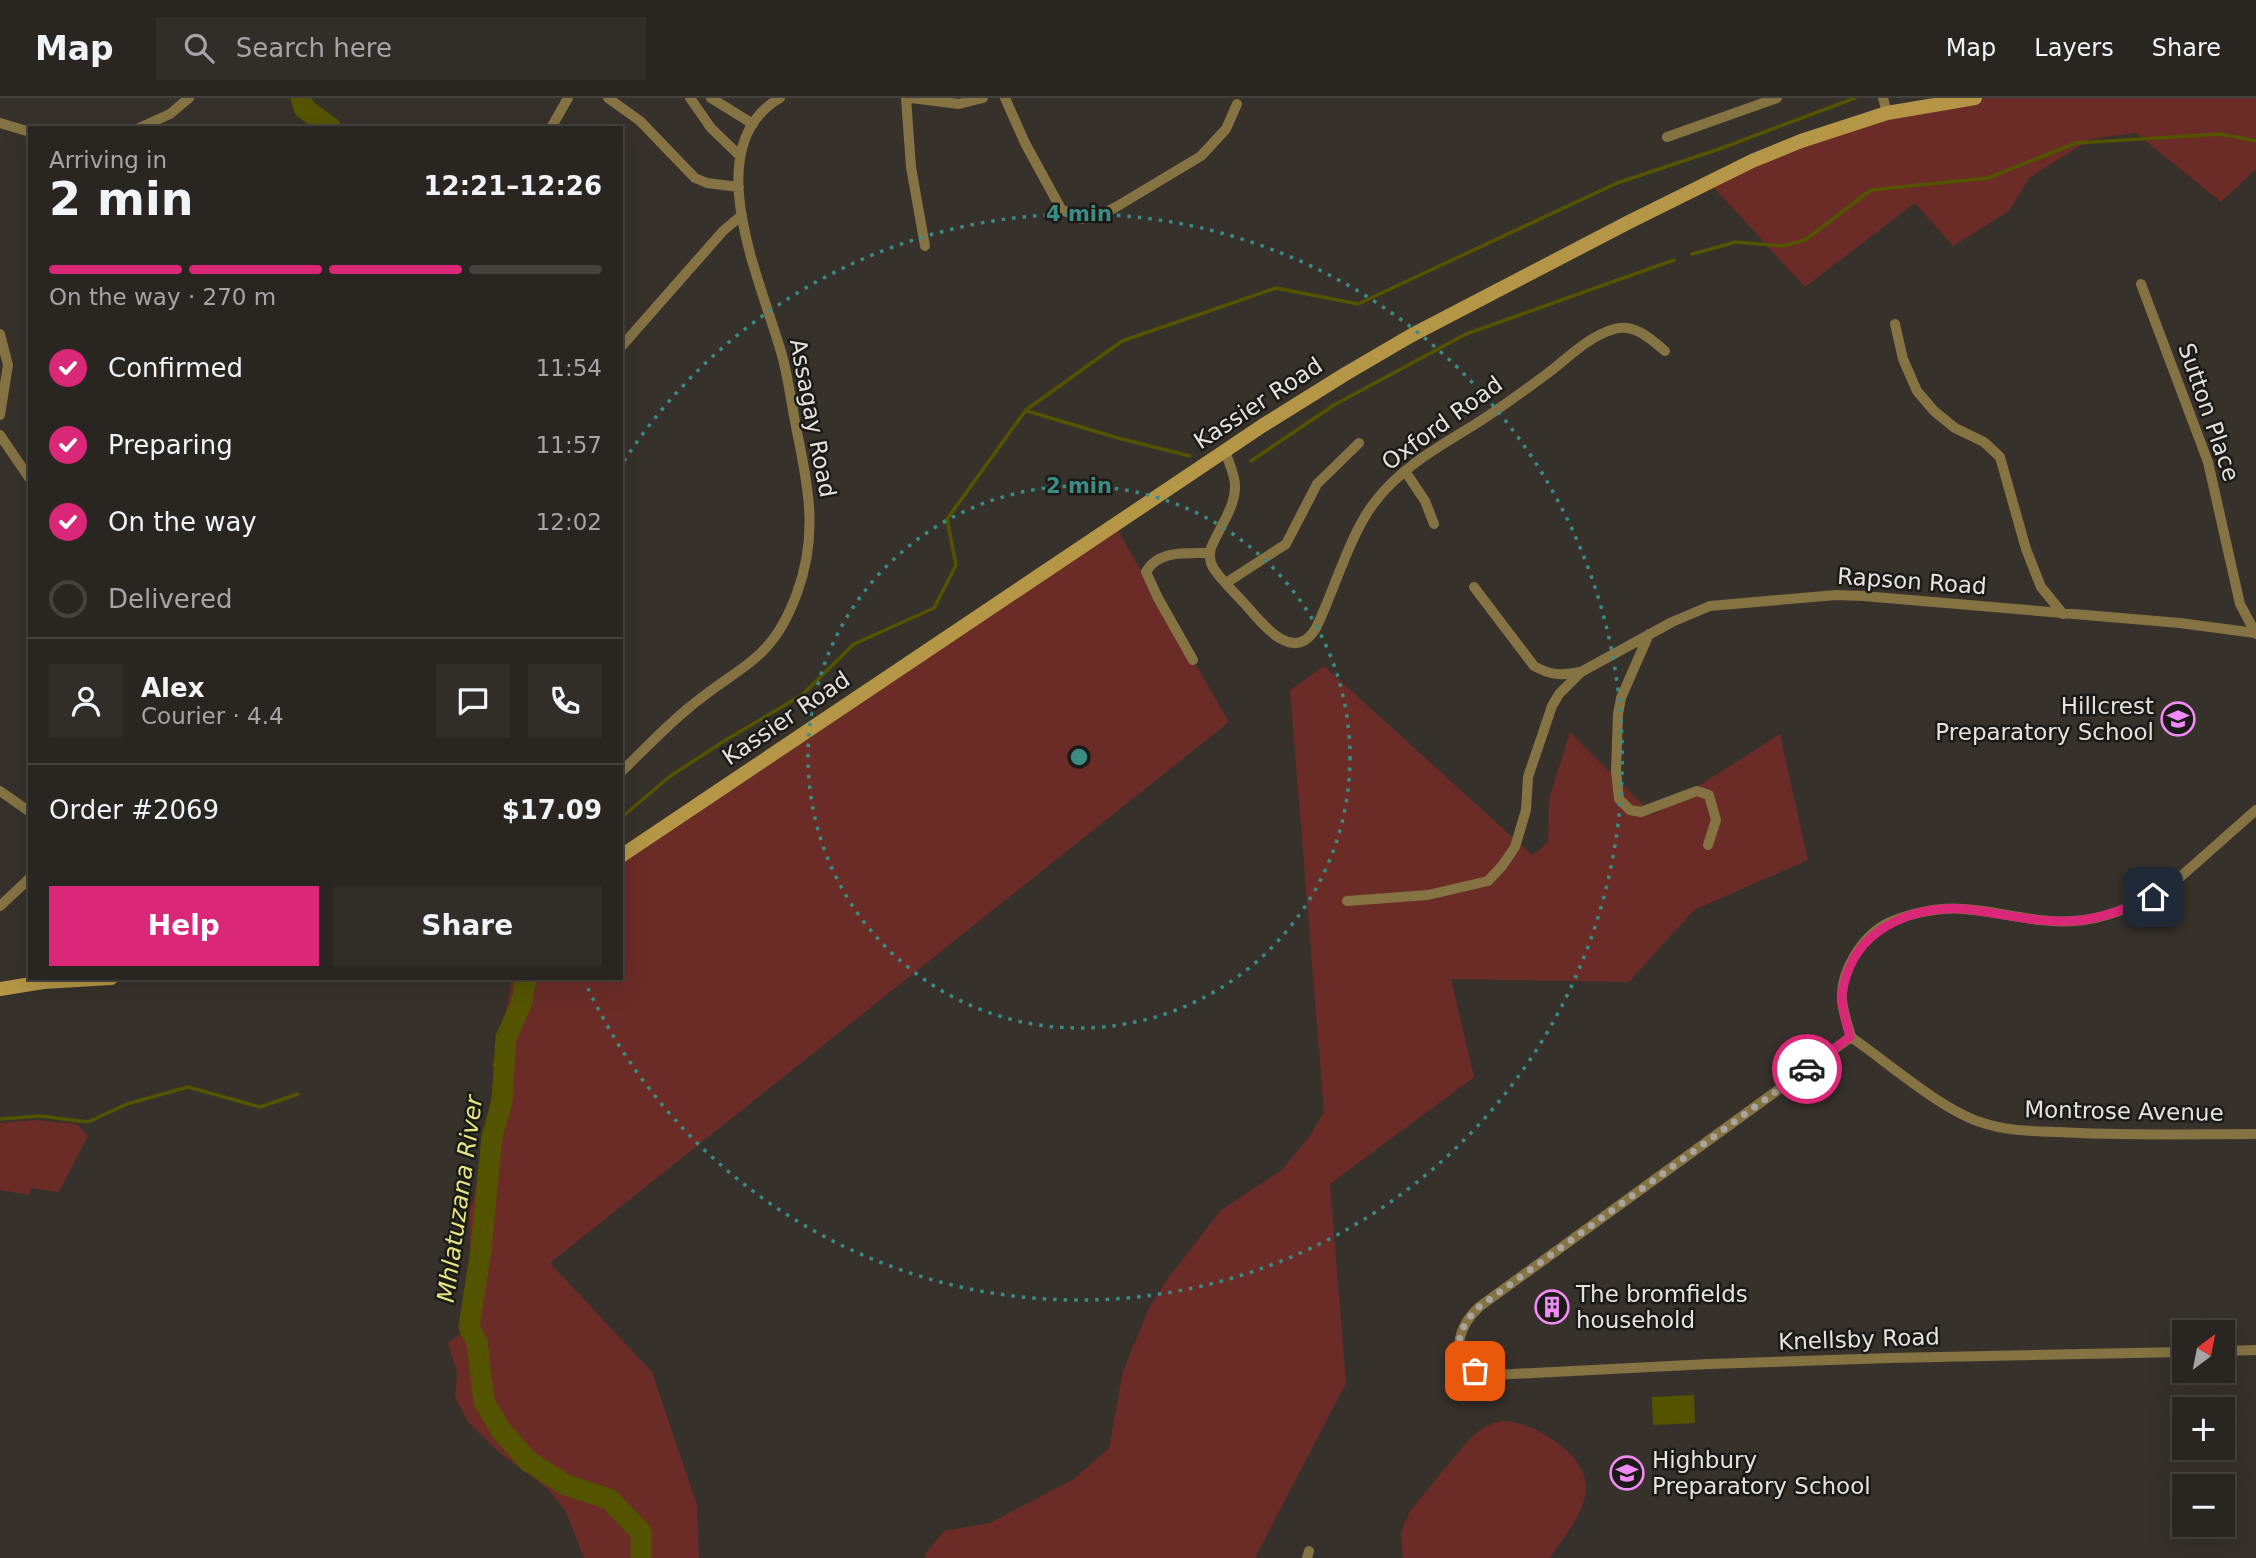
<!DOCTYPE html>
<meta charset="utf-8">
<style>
body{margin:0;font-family:"DejaVu Sans",sans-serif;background:#312d29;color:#f1f3f6;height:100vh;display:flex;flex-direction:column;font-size:26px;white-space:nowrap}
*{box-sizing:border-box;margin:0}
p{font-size:23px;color:#a5a5a5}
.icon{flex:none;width:38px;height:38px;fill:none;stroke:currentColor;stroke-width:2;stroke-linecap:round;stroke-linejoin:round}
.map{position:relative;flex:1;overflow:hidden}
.drawer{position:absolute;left:28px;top:28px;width:595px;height:854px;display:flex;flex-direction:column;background:#292520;border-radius:0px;box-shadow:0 7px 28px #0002,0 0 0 2px #45423e}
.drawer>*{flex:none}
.needle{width:46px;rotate:32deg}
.controls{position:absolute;left:2172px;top:1222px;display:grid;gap:14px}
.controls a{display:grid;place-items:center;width:63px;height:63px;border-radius:0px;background:#292520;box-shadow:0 7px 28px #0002,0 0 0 2px #45423e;font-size:35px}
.pin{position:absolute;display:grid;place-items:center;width:60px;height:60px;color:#fff;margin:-30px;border-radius:14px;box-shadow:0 4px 10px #0006}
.courier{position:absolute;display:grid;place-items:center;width:70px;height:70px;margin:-35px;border:5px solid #db2777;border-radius:50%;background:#fff;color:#222;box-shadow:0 2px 9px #0007}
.headline em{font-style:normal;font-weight:600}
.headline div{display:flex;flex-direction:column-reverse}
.headline{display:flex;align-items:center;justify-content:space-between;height:119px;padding:0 21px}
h1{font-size:46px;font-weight:600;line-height:52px}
.bar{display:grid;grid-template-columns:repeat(4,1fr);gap:10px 7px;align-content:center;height:84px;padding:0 21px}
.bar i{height:9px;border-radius:5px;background:#45423e}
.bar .on{background:#db2777}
.bar p{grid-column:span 4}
.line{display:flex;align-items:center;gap:18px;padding:0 21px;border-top:2px solid #45423e}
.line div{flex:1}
.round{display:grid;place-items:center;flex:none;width:74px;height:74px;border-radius:0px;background:#312d29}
ol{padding:0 21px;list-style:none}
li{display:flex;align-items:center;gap:21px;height:77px}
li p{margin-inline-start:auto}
li .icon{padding:7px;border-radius:50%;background:#db2777;color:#fff;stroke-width:4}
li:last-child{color:#a5a5a5}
li i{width:38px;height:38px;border:4px solid #45423e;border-radius:50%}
.cta{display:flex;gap:14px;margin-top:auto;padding:14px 21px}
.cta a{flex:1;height:80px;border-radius:0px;background:#db2777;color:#fff;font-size:28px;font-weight:600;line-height:80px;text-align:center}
.cta a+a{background:#312d29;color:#f1f3f6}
header{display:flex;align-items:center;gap:42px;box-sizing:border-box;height:98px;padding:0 35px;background:#292520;border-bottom:2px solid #45423e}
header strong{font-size:33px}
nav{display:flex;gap:38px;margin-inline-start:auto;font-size:24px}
.search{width:490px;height:63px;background:#312d29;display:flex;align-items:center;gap:18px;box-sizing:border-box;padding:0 24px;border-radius:0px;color:#a5a5a5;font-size:26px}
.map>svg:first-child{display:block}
.green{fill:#6b2c27}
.water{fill:#545400}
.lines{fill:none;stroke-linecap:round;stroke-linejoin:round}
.stream{stroke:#545400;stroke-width:3.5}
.river{stroke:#545400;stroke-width:21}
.minor{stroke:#857343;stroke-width:10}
.secondary{stroke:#b49646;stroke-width:14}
.done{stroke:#a9a49f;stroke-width:7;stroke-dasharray:0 12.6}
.route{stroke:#db2777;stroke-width:9}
.ring{fill:none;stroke:#3a8c84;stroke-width:3.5;stroke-dasharray:3.5 7}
.labels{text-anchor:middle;stroke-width:5;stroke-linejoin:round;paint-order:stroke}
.street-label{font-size:23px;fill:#e6e2de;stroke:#1c1a17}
.poi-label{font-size:23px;fill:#e6e2de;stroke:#1c1a17;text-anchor:start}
.water-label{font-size:24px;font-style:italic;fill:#e5e681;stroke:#1c1a17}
.centre{fill:#3a8c84;stroke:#1c1a17;stroke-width:3.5}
.ring-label{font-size:21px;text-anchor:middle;font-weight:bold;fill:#3a8c84;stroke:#1c1a17;stroke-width:5;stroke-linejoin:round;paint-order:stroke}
</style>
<header>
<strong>Map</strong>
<div class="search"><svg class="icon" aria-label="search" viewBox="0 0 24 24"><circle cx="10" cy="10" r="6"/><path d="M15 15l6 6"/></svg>Search here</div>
<nav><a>Map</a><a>Layers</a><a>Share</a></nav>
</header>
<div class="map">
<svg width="2256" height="1460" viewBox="0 0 2256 1460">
<rect width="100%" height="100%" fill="#37312b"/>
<!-- green -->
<path class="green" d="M1975,0H2256V71L2221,104L2136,35L2091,41L2029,80L2009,113L1953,148L1915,105L1805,189L1709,84L1801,43Z
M1114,426L1229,624L550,1165L652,1274L697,1407L699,1460H584L565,1412L547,1390L500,1355L468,1324L455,1299L457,1274L448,1245L469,1229L470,1108L473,1104L512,880H621V751Z
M1324,568L1532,757L1548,745L1549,701L1570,634L1653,717L1780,636L1808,762L1694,812L1629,884L1451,881L1474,979L1330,1086L1346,1285L1255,1460H925L926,1455L944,1433L990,1425L1074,1381L1109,1350L1123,1273L1149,1210L1169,1179L1221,1112L1282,1072L1309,1039L1324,1014L1290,592Z
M35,1022L77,1026L88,1038L59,1094L31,1090L29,1097L0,1092V1025Z
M1506,1323C1528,1326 1543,1334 1560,1347C1610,1386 1577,1420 1550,1460H1403L1401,1434L1410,1413L1471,1339C1483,1329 1491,1324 1506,1323Z"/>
<!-- water -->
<path class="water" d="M1694,1297L1695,1325L1653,1327L1652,1299Z"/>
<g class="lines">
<!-- stream -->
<path class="stream" d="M1692,156L1736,144L1782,148L1805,142L1871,92L1988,80L2076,45L2221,36L2256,43
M1027,313L1118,340L1190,358
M1251,363L1334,307L1466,236L1674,162
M621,720L669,679L724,643L802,597L854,546L934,510L956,467L947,421L1026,312L1122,243L1276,190L1358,206L1617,85L1722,50L1855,0
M494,967H505
M0,1021L40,1018L88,1024L127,1006L188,989L260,1009L298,996"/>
<!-- river -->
<path class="river" d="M301,0L304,10L331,30
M526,880L522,904L506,940L502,1003L492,1039L481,1152L469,1229L477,1244L484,1303L500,1331L528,1363L566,1387L609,1401L641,1434V1460"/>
<!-- minor -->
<path class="minor" d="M608,0L640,23L695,80L707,85L739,89
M690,0L711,30L740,58
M711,0L753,26
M906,0L911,69L925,148
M911,0L959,6L983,0
M1005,0L1025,45L1061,111L1081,121L1094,120L1116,109L1201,58L1226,31L1237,6
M1883,0L1887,15
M0,25L30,34
M139,30L170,16L189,0
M551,30L568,0
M1667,39L1777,0
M2141,186L2208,364L2240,506L2256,536
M1895,226L1903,261L1917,293L1934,313L1955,330L1984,344L2000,359L2026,451L2041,489L2063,516
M0,236L8,267L0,317
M621,249L723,133L742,117
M0,337L30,381
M1225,353C1228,362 1232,371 1234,380C1240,404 1219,429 1211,450C1209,457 1210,465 1214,471C1222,483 1234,494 1244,505C1261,524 1293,568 1316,530C1334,493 1350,436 1374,405C1400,370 1438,349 1474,327C1498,312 1521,295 1544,278C1566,262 1587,239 1614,231C1634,225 1651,241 1665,253
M1405,373L1425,403L1434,426
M1226,485L1286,446L1317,386L1359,345
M1474,489L1534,568C1550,577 1561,578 1580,574
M1649,536L1621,600L1618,616L1616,673L1619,701L1630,712L1641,714L1697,693L1709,697L1716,722L1708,747
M1193,562L1158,500L1146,474C1158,452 1188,455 1209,455
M621,674C644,652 666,628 691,608C741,566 772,564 797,495C818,438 809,391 797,334C792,309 789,285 783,261C765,191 694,49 780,0
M0,693L30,714
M1347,803L1428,797L1488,783L1502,768L1515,749L1526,712L1528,679L1552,608L1559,596L1581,574L1672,524L1710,508L1836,497L1863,498L2180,525L2255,535
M0,808L30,780
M1851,939L1479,1209C1462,1225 1447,1255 1474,1271C1485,1278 1500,1276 1512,1276L1709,1266L1890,1260L2184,1254
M1851,939C1848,927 1843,915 1842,902C1840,873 1863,836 1890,824C1911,815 1940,809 1963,811C2000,813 2037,826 2074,823C2108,821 2140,806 2169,789L2256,712
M1851,939C1887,964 1939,1010 1980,1024C2006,1033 2031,1033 2058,1034C2124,1038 2190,1036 2256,1036
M2222,1253L2256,1252
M1307,1460L1309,1453"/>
<!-- secondary -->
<path class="secondary" d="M621,758L1262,328L1347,275L1412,237L1629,124L1752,63L1801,43L1887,15L1975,0
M0,891L43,884L111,880"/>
</g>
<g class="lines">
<!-- done -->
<path class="done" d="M1475,1273C1449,1254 1459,1228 1479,1209L1807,971"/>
<!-- route -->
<path class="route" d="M1807,971L1850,939C1847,927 1843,914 1842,902C1842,894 1844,884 1847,876C1863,828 1917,807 1965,811C2000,815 2035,825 2071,823C2100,822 2127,810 2153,799"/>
</g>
<!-- distance rings -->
<g class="ring">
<circle cx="1079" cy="659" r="271"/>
<path d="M624 363A543 543 0 1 1 585 884"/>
</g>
<!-- icons -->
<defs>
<symbol id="school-ring" viewBox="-11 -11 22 22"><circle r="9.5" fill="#1c1a17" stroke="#f08bf5" stroke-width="1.5"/><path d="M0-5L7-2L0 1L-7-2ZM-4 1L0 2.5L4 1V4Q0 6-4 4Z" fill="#f08bf5"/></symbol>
<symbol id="building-ring" viewBox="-11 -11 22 22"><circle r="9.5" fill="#1c1a17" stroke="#f08bf5" stroke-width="1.5"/><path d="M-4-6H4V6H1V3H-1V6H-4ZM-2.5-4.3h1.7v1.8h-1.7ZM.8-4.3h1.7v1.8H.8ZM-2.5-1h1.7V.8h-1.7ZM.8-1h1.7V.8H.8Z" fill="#f08bf5"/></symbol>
</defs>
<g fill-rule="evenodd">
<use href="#school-ring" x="2159" y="602" width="38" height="38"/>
<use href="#building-ring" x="1533" y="1190" width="38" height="38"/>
<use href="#school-ring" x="1608" y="1356" width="38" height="38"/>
</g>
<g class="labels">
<!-- street labels -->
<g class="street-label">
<text transform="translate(1258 305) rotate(-33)" y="8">Kassier Road</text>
<text transform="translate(2209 314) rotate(71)" y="8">Sutton Place</text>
<text transform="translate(813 320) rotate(79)" y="8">Assagay Road</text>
<text transform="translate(1442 325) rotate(-36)" y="8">Oxford Road</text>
<text transform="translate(1912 483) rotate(4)" y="8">Rapson Road</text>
<text transform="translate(786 620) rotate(-34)" y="8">Kassier Road</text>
<text transform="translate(2124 1013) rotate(1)" y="8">Montrose Avenue</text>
<text transform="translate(1859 1241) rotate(-2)" y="8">Knellsby Road</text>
</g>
<!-- poi labels -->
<g class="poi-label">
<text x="2154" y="616" text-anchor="end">Hillcrest<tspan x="2154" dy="26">Preparatory School</tspan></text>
<text x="1576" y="1204">The bromfields<tspan x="1576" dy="26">household</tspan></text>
<text x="1652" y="1370">Highbury<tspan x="1652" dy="26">Preparatory School</tspan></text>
</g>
<!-- water labels -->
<g class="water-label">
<text transform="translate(460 1101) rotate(-82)" y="8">Mhlatuzana River</text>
</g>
</g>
<circle cx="1079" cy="659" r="10" class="centre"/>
<g class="ring-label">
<text x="1079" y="123">4 min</text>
<text x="1079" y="395">2 min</text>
</g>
</svg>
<div class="controls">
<a><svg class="needle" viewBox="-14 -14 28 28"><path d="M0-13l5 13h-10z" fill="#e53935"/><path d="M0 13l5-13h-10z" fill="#a5a5a5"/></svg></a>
<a>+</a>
<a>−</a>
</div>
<div class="pin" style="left:1475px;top:1273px;background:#ea580c"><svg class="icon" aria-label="bag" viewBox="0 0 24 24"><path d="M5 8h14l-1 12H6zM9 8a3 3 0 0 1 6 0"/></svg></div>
<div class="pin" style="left:2153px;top:799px;background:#1f2937"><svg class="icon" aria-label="home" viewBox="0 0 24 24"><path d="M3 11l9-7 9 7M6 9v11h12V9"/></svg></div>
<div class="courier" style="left:1807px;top:971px"><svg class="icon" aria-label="car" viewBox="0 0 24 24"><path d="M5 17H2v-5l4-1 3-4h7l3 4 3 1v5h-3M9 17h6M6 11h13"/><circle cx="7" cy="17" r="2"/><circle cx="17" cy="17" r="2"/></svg></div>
<section class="drawer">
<div class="headline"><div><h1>2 min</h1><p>Arriving in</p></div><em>12:21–12:26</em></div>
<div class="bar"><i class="on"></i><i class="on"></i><i class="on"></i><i></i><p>On the way · 270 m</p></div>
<ol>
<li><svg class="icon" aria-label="check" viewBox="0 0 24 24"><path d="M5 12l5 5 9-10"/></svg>Confirmed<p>11:54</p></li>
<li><svg class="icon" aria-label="check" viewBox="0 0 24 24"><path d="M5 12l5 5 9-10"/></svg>Preparing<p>11:57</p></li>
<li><svg class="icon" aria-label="check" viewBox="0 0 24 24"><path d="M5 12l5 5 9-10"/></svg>On the way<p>12:02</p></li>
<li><i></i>Delivered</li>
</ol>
<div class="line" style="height:126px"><a class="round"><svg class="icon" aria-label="person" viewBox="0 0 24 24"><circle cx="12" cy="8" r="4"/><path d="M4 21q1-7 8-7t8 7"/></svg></a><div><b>Alex</b><p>Courier · 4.4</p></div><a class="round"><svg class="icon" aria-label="chat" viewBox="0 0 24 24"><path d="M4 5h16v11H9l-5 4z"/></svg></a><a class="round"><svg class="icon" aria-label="phone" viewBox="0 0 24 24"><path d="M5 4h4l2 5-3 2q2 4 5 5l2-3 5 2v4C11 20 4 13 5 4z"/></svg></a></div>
<div class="line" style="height:91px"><div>Order #2069</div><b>$17.09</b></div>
<div class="cta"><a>Help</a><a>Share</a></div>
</section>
</div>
